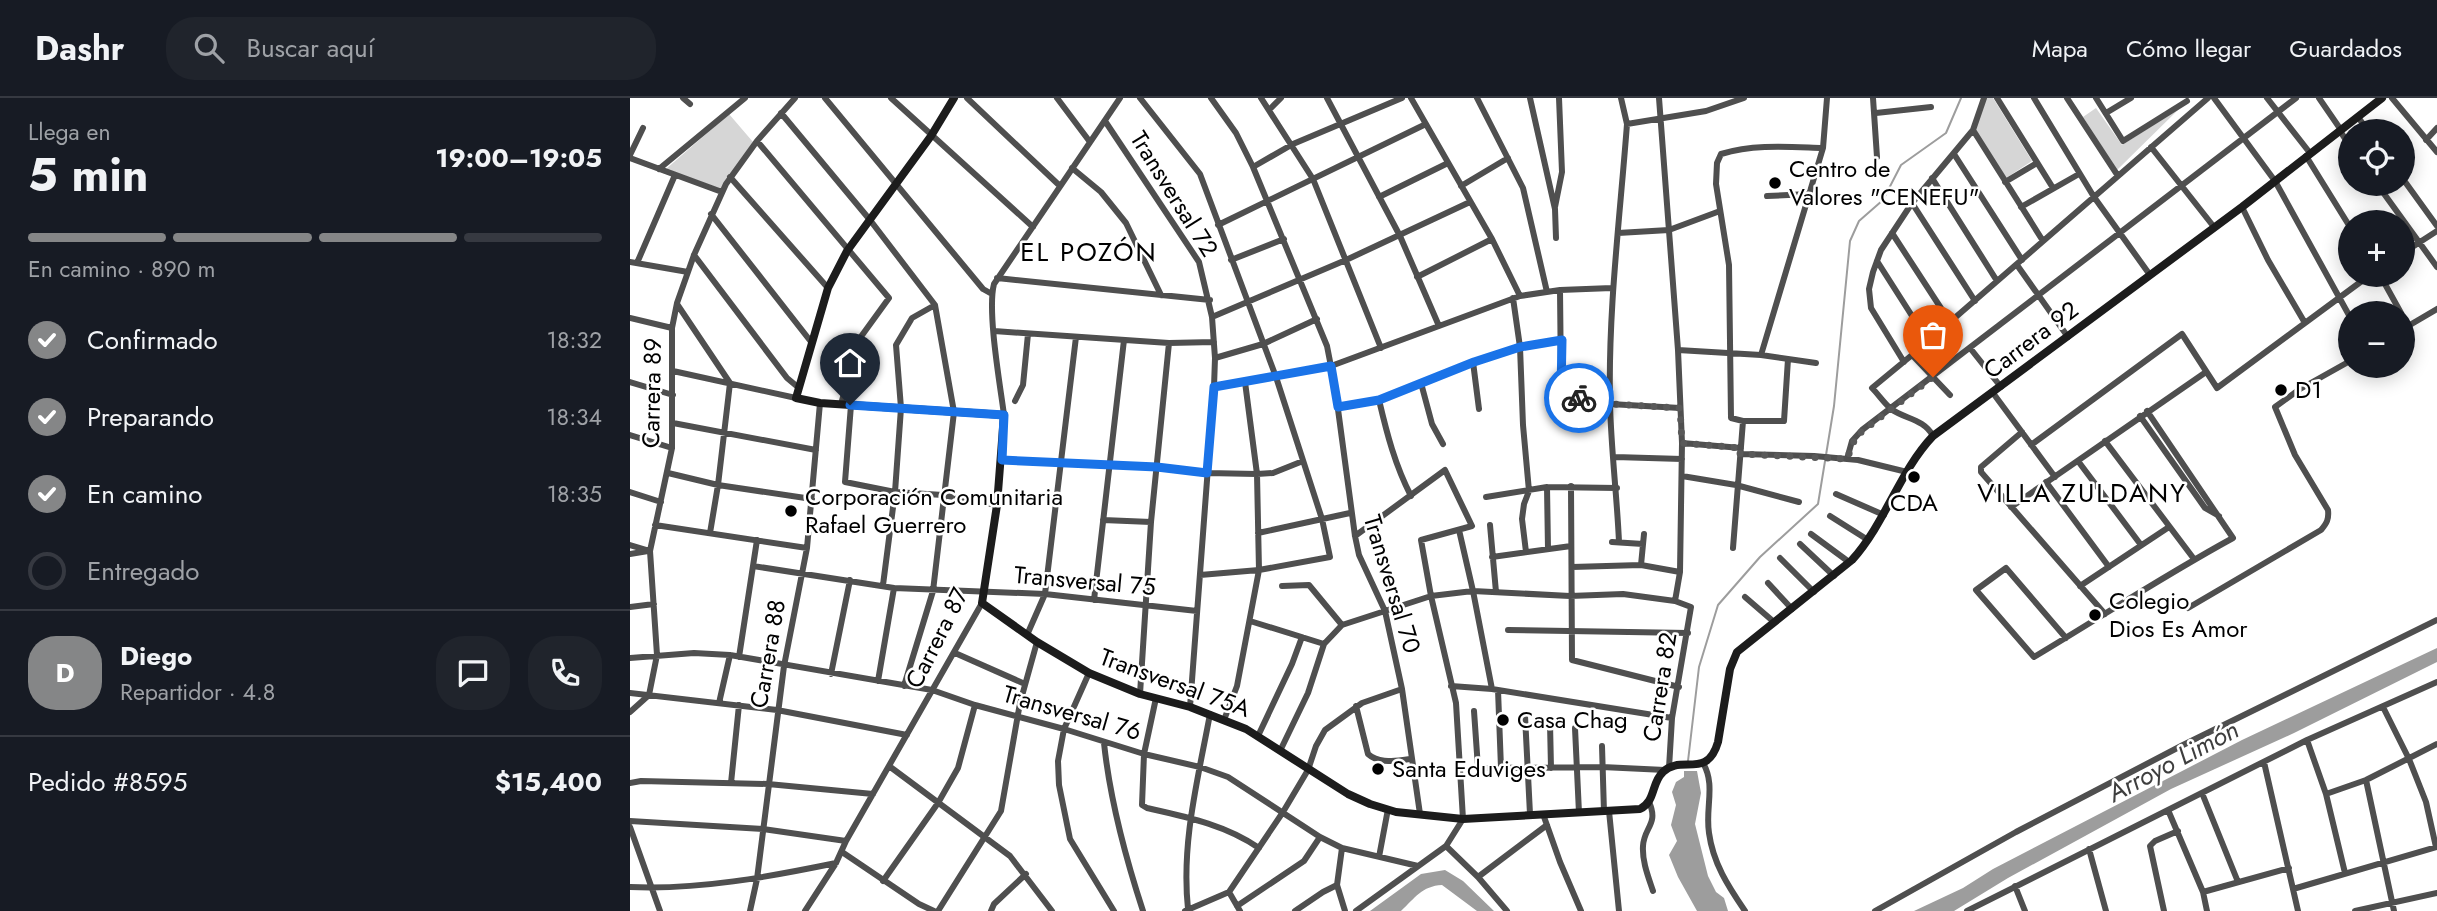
<!DOCTYPE html>
<html lang="es">
<meta charset="utf-8">
<style>
body{margin:0;font-family:Jost,sans-serif;background:#20242c;color:#f1f3f6;height:100vh;display:flex;flex-direction:column;font-size:26px;white-space:nowrap}
*{box-sizing:border-box;margin:0}
p{font-size:23px;color:#9ea1a6}
.icon{flex:none;width:38px;height:38px;fill:none;stroke:currentColor;stroke-width:2;stroke-linecap:round;stroke-linejoin:round}
.map{position:relative;flex:1;overflow:hidden}
.side{display:flex;flex-direction:column;background:#171b24;width:630px}
.side>*{flex:none}
.controls{position:absolute;left:1708px;top:21px;display:grid;gap:14px}
.controls a{display:grid;place-items:center;width:77px;height:77px;border-radius:50%;background:#171b24;box-shadow:0 4px 18px #0003;font-size:35px}
.pin{position:absolute;display:grid;place-items:center;width:60px;height:60px;color:#fff;margin:-72px -30px;border-radius:50% 50% 50% 0;rotate:-45deg;box-shadow:0 0 7px #0007}
.pin .icon{rotate:45deg}
.courier{position:absolute;display:grid;place-items:center;width:70px;height:70px;margin:-35px;border:5px solid #1a73e8;border-radius:50%;background:#fff;color:#222;box-shadow:0 2px 9px #0007}
.headline em{font-style:normal;font-weight:700}
.headline div{display:flex;flex-direction:column-reverse}
.headline{display:flex;align-items:center;justify-content:space-between;height:119px;padding:0 28px}
h1{font-size:46px;font-weight:700;line-height:52px}
.bar{display:grid;grid-template-columns:repeat(4,1fr);gap:10px 7px;align-content:center;height:84px;padding:0 28px}
.bar i{height:9px;border-radius:5px;background:#363941}
.bar .active{background:#858687}
.bar p{grid-column:span 4}
.line{display:flex;align-items:center;gap:18px;padding:0 28px;border-top:2px solid #363941}
.line div{flex:1}
.round{display:grid;place-items:center;flex:none;width:74px;height:74px;border-radius:28px;background:#20242c}
ol{padding:0 28px;list-style:none}
li{display:flex;align-items:center;gap:21px;height:77px}
li p{margin-inline-start:auto}
li .icon{padding:7px;border-radius:50%;background:#858687;color:#fff;stroke-width:4}
li:last-child{color:#9ea1a6}
li i{width:38px;height:38px;border:4px solid #363941;border-radius:50%}
header{display:flex;align-items:center;gap:42px;box-sizing:border-box;height:98px;padding:0 35px;background:#171b24;border-bottom:2px solid #363941}
header strong{font-size:33px}
nav{display:flex;gap:38px;margin-inline-start:auto;font-size:24px}
.search{width:490px;height:63px;background:#20242c;display:flex;align-items:center;gap:18px;box-sizing:border-box;padding:0 24px;border-radius:28px;color:#9ea1a6;font-size:26px}
main{display:flex;flex:1;min-height:0}
.map>svg:first-child{display:block}
.green{fill:#d6d6d6}
.water{fill:#9d9d9d}
.lines{fill:none;stroke-linecap:round;stroke-linejoin:round}
.stream{stroke:#9d9d9d;stroke-width:2}
.street{stroke:#4f4f4f;stroke-width:6}
.secondary{stroke:#1c1c1c;stroke-width:8}
.done{stroke:#595959;stroke-width:7;stroke-dasharray:0 12.6}
.route{stroke:#1a73e8;stroke-width:9}
.poi-dot{fill:#000;stroke:#fff;stroke-width:2.5}
.labels{text-anchor:middle;stroke-width:5;stroke-linejoin:round;paint-order:stroke}
.poi-label{font-size:24px;fill:#000;stroke:#fff;text-anchor:start}
.street-label{font-size:24px;fill:#000;stroke:#fff}
.neighbourhood-label{font-size:26px;letter-spacing:2px;fill:#000;stroke:#fff}
.water-label{font-size:26px;font-style:italic;fill:#3e3e3e;stroke:#fff}
</style>
<header>
<strong>Dashr</strong>
<div class="search"><svg class="icon" aria-label="search" viewBox="0 0 24 24"><circle cx="10" cy="10" r="6"/><path d="M15 15l6 6"/></svg>Buscar aquí</div>
<nav><a>Mapa</a><a>Cómo llegar</a><a>Guardados</a></nav>
</header>
<main>
<section class="side">
<div class="headline"><div><h1>5 min</h1><p>Llega en</p></div><em>19:00–19:05</em></div>
<div class="bar"><i class="active"></i><i class="active"></i><i class="active"></i><i></i><p>En camino · 890 m</p></div>
<ol>
<li><svg class="icon" aria-label="check" viewBox="0 0 24 24"><path d="M5 12l5 5 9-10"/></svg>Confirmado<p>18:32</p></li>
<li><svg class="icon" aria-label="check" viewBox="0 0 24 24"><path d="M5 12l5 5 9-10"/></svg>Preparando<p>18:34</p></li>
<li><svg class="icon" aria-label="check" viewBox="0 0 24 24"><path d="M5 12l5 5 9-10"/></svg>En camino<p>18:35</p></li>
<li><i></i>Entregado</li>
</ol>
<div class="line" style="height:126px"><b class="round" style="background:#858687;color:#fff">D</b><div><b>Diego</b><p>Repartidor · 4.8</p></div><a class="round"><svg class="icon" aria-label="chat" viewBox="0 0 24 24"><path d="M4 5h16v11H9l-5 4z"/></svg></a><a class="round"><svg class="icon" aria-label="phone" viewBox="0 0 24 24"><path d="M5 4h4l2 5-3 2q2 4 5 5l2-3 5 2v4C11 20 4 13 5 4z"/></svg></a></div>
<div class="line" style="height:91px"><div>Pedido #8595</div><b>$15,400</b></div>
</section>
<div class="map">
<svg width="1807" height="813" viewBox="0 0 1807 813">
<rect width="100%" height="100%" fill="#fff"/>
<!-- green -->
<path class="green" d="M1356,0H1363L1402,63L1376,80L1345,32Z
M1466,10L1492,47L1550,10L1487,72L1453,19Z
M99,16L123,44L91,91L36,71Z"/>
<!-- water -->
<path class="water" d="M1807,550V564L1664,635L1541,691L1378,780L1324,813H1284L1333,790L1363,771L1612,642Z
M1054,673H1067L1071,695L1065,726L1078,778L1086,794L1094,800L1098,813H1067L1048,779L1039,757L1047,743L1041,727L1046,707L1042,694L1046,684L1054,679Z
M815,772L833,783L864,813H847L812,787C792,788 785,800 771,813H740L791,776Z"/>
<g class="lines">
<!-- stream -->
<path class="stream" d="M1058,663L1069,569L1088,507L1130,459L1188,406L1204,308L1220,143L1229,123L1253,102L1271,67L1316,35L1331,0"/>
<!-- street -->
<path class="street" d="M53,0L60,6
M195,0L353,191L362,196
M261,0L403,129
M337,0L430,88
M427,0L460,44
M510,0L570,76L646,279L692,421L700,459L629,472L570,477
M581,0L606,35L623,69L697,248L705,289L725,438L729,457L755,513L772,591L790,716
M631,0L683,81L751,250
M697,0L770,138L809,228
M781,0L862,141L890,198
M847,0L893,90L917,194
M900,0L925,111L926,140
M1029,0L1048,252L1052,345L1050,474L1045,503
M1243,0L1247,59
M1367,0L1423,90
M1404,0L1464,99L1520,177
M1437,0L1488,78
M1466,0L1493,43L1557,3
M1584,0L1645,83L1720,219
M1637,0L1680,55
M1689,0L1711,32
M1762,0L1807,54
M640,11L651,0
M151,15L240,122L305,207L324,314L303,493L274,588
M1246,15L1301,9
M1476,15L1501,0
M1728,19L1738,33
M475,23L569,164L582,219L585,260L584,289L560,609
M997,26L1076,13L1114,0
M1343,32L1413,143
M1710,33L1720,48
M1796,42L1807,30
M127,43L259,200L230,240L211,306
M1521,49L1584,129
M1324,56L1392,162
M0,57L13,30
M1676,58L1720,129
M0,60L92,94
M623,69L663,46L772,0
M442,70L471,94L496,125L531,197
M29,71L115,0
M100,79L198,190
M1302,80L1367,183
M1773,81L1807,128
M1375,84L1407,65
M1747,86L1807,169
M831,88L878,60
M1137,98L1179,96
M749,99L818,65
M1282,105L1345,203
M925,109L932,74L929,0
M1391,109L1449,76
M1612,109L1638,162L1675,225
M81,116L182,245
M588,127L796,26
M988,135L1039,132L1090,113
M1262,135L1320,224
M1773,155L1807,133
M64,157L157,280L169,290
M601,162L654,141
M1247,163L1298,243
M0,164L58,174
M7,165L45,77
M1387,167L1438,239
M1750,177L1771,215
M787,179L862,141
M367,180L580,202
M930,192L931,286L934,296L980,306L1050,310
M883,200L890,249L893,327L899,393L894,406L892,421L896,454
M47,206L100,285L88,387L80,435
M582,219L716,162L840,104
M0,220L42,230
M1773,231L1807,211
M364,233L539,245L584,244
M1340,250L1371,289
M1048,252L1131,257L1186,265
M1131,257L1193,50L1197,0
M1282,257L1320,297
M585,260L633,246L687,221
M1158,261L1154,323H1113L1101,320L1099,167L1086,86L1087,65L1091,56C1125,46 1158,49 1193,50
M843,264L849,311
M1274,264L1241,210L1239,191L1243,174L1251,152L1282,105L1343,32L1354,0
M43,273L166,300
M0,284L43,297
M791,285L802,326L813,346
M584,289L701,268L890,198L930,192L982,190
M1363,295L1425,379
M749,302C757,336 765,367 781,398
M385,303L393,287L398,236
M221,307L215,384L265,394L313,397L367,407
M708,309L749,302L843,264L890,249L932,242
M374,317C370,286 357,213 364,186L490,0
M1510,318L1575,410L1589,418
M43,325L186,352
M1392,334L1351,369V374L1475,516
M0,337L42,350
M1303,338C1294,321 1275,321 1261,311C1254,305 1248,296 1242,290L1282,257L1578,0
M1475,343L1564,461
M1052,345L1111,350
M1401,347L1552,236L1587,290L1740,177
M1110,356L1184,358L1228,362L1277,374
M985,359L1052,361
M1217,361L1222,343L1232,332L1666,0
M372,362L527,369L577,375L627,376L643,375L673,363
M1448,363L1511,447
M38,375L88,387L182,401
M1052,378L1106,387L1169,404
M1416,384L1479,469
M941,388L942,562L1049,589
M917,389L918,451
M0,394L31,404
M1206,396L1254,417
M856,399L917,389L987,390
M1381,409L1576,274
M1200,418L1238,442
M473,422L521,424
M25,427L177,450
M860,427L866,494
M829,432L843,493L862,591
M628,435L720,415
M1181,436L1219,464
M725,438L815,372L842,428L791,442L801,498L826,605L833,721L816,748L726,813
M982,444L1013,446
M989,444C987,398 981,351 980,305C978,212 990,119 997,26L991,0
M1170,446L1204,478
M0,447L20,453
M1103,450L1113,323
M0,456L18,453
M862,459L941,448
M1150,460L1184,494
M1011,467L1014,436
M123,468L264,490L415,496L567,513
M942,469L1011,467L1050,474
M1138,485L1162,511
M253,487L265,394L271,310L266,247L282,220L305,207
M652,488L679,487L712,527
M1450,488L1539,429
M1115,499L1144,524
M464,502L494,242
M0,509L24,506
M1558,510L1691,432C1697,425 1699,421 1698,412L1665,357L1645,309L1670,291L1720,263
M620,523L694,546
M878,532L1058,535
M397,537L415,496L446,239
M1436,540L1376,470L1346,492L1404,559C1471,519 1535,477 1603,440L1517,313
M325,555L395,586
M109,559L127,442
M0,560L64,555L100,557L302,592L345,607L434,631L514,656L570,669L598,679L690,739L712,750L788,768
M459,575L434,631L428,663L429,687L440,741L484,813
M201,576L220,482
M248,583L264,490
M821,588L862,591L1042,620
M868,592L871,670
M0,595L147,612L277,637
M510,596L521,424L539,245
M526,600L514,656L512,707L517,710C557,719 596,727 629,750
M89,605L100,557
M726,608L738,656C750,667 767,662 782,661
M1753,609L1779,661L1796,704L1806,749
M844,613L848,670L972,669L1035,672
M0,614L19,597L27,557L20,453L42,350V230L47,205L64,157L96,86L127,43L165,0
M895,618L900,716
M594,622L607,588L629,472L627,376L615,284
M920,625L921,670
M945,630L949,715
M628,638L662,566L672,539
M1677,642L1696,696L1715,775
M474,645C480,702 495,758 513,813
M972,648L974,714
M650,653L678,595L694,546L712,527L801,498L843,493L940,498L993,496L1045,503L1061,509L1042,620L1039,670
M1634,664L1668,813
M1073,665C1086,687 1075,710 1079,735C1083,765 1098,788 1115,813
M259,668L380,758L422,813
M1736,682L1764,813
M0,685L11,683L138,686L243,696
M101,685L109,607
M1572,695L1608,784
M1696,696L1736,682L1807,646
M1019,704C1029,726 1014,729 1013,748C1012,763 1018,778 1023,793
M1538,712L1573,794L1577,813
M979,713L989,813
M913,716L930,764L951,813
M0,723L133,731L216,743
M0,729L30,813
M816,748L848,779L877,813
M712,750L707,787L715,813
M1459,751L1476,813
M212,754L289,806L304,813
M749,759L758,711
M848,779L917,727
M253,783L308,705L328,670L345,607
M1385,788L1395,813
M0,789C69,792 138,779 206,765
M1663,791L1807,749
M599,794L610,813
M1573,794L1659,770
M607,808L674,763L690,739
M558,811C551,745 568,681 580,616
M120,813L127,781L154,568L177,450L190,305
M175,813L206,765L216,743L352,505
M308,813L371,713L390,605L407,544
M361,813L364,806L396,776
M555,813L599,794L653,714L678,672L686,648L695,632L732,605L772,591
M665,813L693,794L707,787
M1245,813L1386,734L1553,647L1807,522
M1337,813L1677,642L1807,584
M1534,813L1520,748L1525,743L1548,733
M1725,813L1807,795"/>
<!-- secondary -->
<path class="secondary" d="M324,0L301,38L217,153L198,190L166,300L190,305L374,317L367,407L352,505L407,544L459,575L510,596L560,609L616,631L718,696L740,706L766,714L833,721L1010,711C1026,703 1021,685 1033,674C1051,656 1077,682 1088,644L1100,571L1107,554L1222,462C1256,424 1269,374 1303,338L1612,109L1752,0"/>
</g>
<g class="lines">
<!-- done -->
<path class="done" d="M949,300L980,306L1050,310L1052,345L1111,350L1110,356L1217,361L1226,338L1303,279"/>
<!-- route -->
<path class="route" d="M220,307L374,317L372,362L527,369L577,375L584,289L701,268L708,309L749,302L844,264L890,249L932,242L931,293L934,296L949,300"/>
</g>
<!-- markers -->
<g class="poi-dot">
<circle cx="1145" cy="85" r="7"/>
<circle cx="1651" cy="292" r="7"/>
<circle cx="1284" cy="379" r="7"/>
<circle cx="161" cy="413" r="7"/>
<circle cx="1465" cy="517" r="7"/>
<circle cx="873" cy="622" r="7"/>
<circle cx="748" cy="671" r="7"/>
</g>
<g class="labels">
<!-- poi labels -->
<g class="poi-label">
<text x="1159" y="79">Centro de<tspan x="1159" dy="28">Valores "CENEFU"</tspan></text>
<text x="1665" y="300">D1</text>
<text x="175" y="407">Corporación Comunitaria<tspan x="175" dy="28">Rafael Guerrero</tspan></text>
<text x="1284" y="413" text-anchor="middle">CDA</text>
<text x="1479" y="511">Colegio<tspan x="1479" dy="28">Dios Es Amor</tspan></text>
<text x="887" y="630">Casa Chag</text>
<text x="762" y="679">Santa Eduviges</text>
</g>
<!-- street labels -->
<g class="street-label">
<text transform="translate(544 96) rotate(58)" y="8">Transversal 72</text>
<text transform="translate(1401 242) rotate(-37)" y="8">Carrera 92</text>
<text transform="translate(22 295) rotate(-89)" y="8">Carrera 89</text>
<text transform="translate(455 483) rotate(5)" y="8">Transversal 75</text>
<text transform="translate(762 486) rotate(73)" y="8">Transversal 70</text>
<text transform="translate(307 540) rotate(-63)" y="8">Carrera 87</text>
<text transform="translate(138 556) rotate(-80)" y="8">Carrera 88</text>
<text transform="translate(545 585) rotate(20)" y="8">Transversal 75A</text>
<text transform="translate(1030 589) rotate(-81)" y="8">Carrera 82</text>
<text transform="translate(442 615) rotate(16)" y="8">Transversal 76</text>
</g>
<!-- neighbourhood labels -->
<g class="neighbourhood-label">
<text x="459" y="163">EL POZÓN</text>
<text x="1452" y="404">VILLA ZULDANY</text>
</g>
<!-- water labels -->
<g class="water-label">
<text transform="translate(1543 663) rotate(-28)" y="9">Arroyo Limón</text>
</g>
</g>
</svg>
<div class="controls">
<a><svg class="icon" aria-label="locate" viewBox="0 0 24 24"><circle cx="12" cy="12" r="6"/><path d="M12 2v4M12 18v4M2 12h4M18 12h4"/></svg></a>
<a>+</a>
<a>−</a>
</div>
<div class="pin" style="left:1303px;top:279px;background:#ea580c"><svg class="icon" aria-label="bag" viewBox="0 0 24 24"><path d="M5 8h14l-1 12H6zM9 8a3 3 0 0 1 6 0"/></svg></div>
<div class="pin" style="left:220px;top:307px;background:#1f2937"><svg class="icon" aria-label="home" viewBox="0 0 24 24"><path d="M3 11l9-7 9 7M6 9v11h12V9"/></svg></div>
<div class="courier" style="left:949px;top:300px"><svg class="icon" aria-label="bike" viewBox="0 0 24 24"><circle cx="6" cy="16" r="4"/><circle cx="18" cy="16" r="4"/><path d="M6 16l4-8h5l3 8M10 8l3 8H6M13 5h3"/></svg></div>
</div>
</main>
